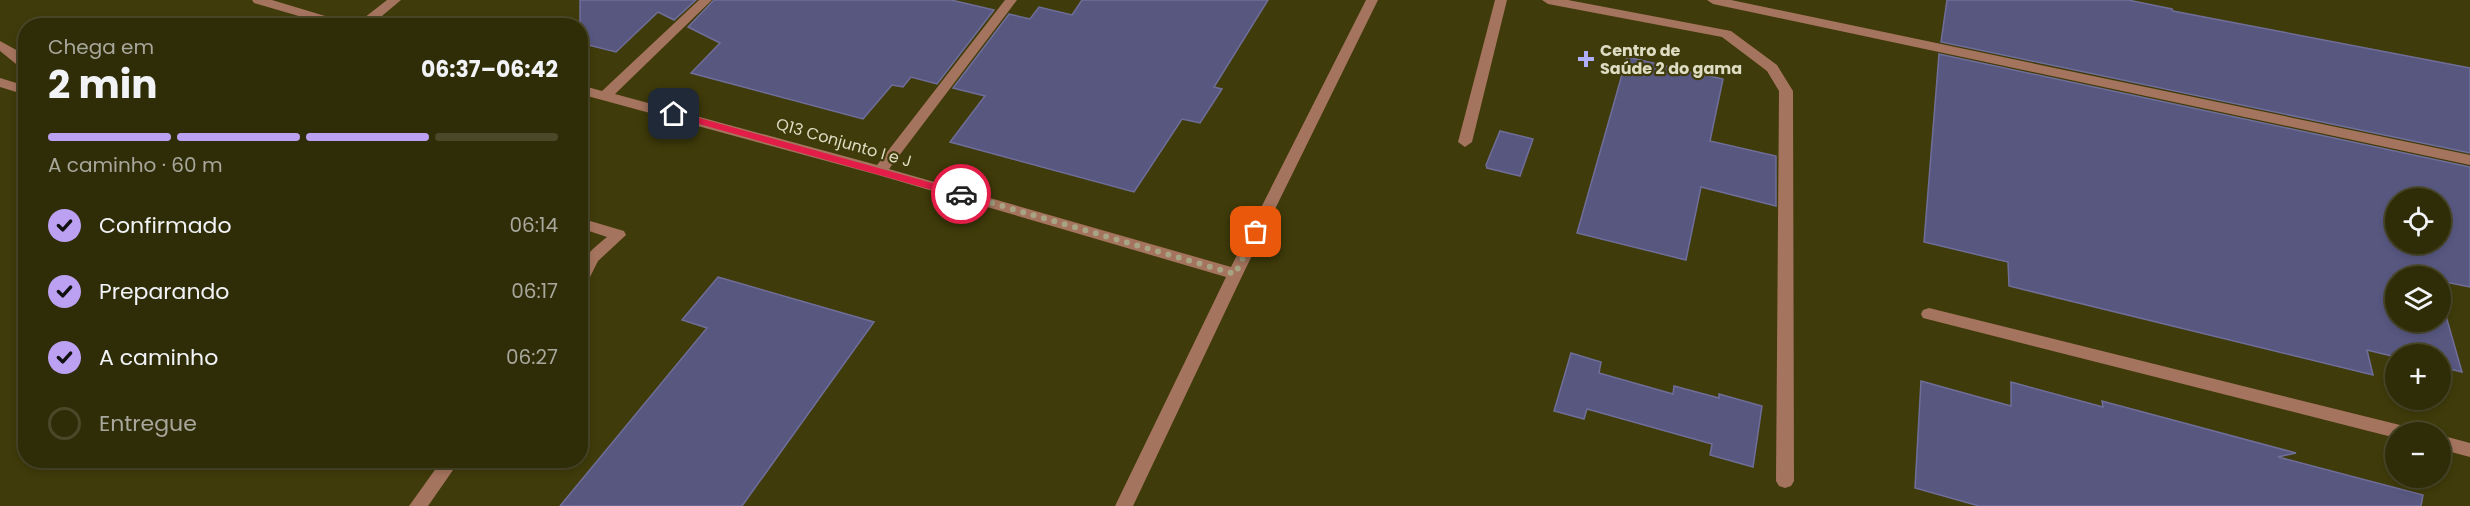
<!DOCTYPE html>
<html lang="pt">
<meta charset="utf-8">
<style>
body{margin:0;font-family:Poppins,sans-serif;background:#3b3816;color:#f1f3f6;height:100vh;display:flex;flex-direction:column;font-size:22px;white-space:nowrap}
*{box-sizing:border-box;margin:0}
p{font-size:20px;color:#a7a79c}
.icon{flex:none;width:33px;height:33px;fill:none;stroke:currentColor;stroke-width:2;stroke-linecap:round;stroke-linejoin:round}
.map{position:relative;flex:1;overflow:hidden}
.drawer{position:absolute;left:18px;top:18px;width:570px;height:450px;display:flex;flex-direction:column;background:#2f2c08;border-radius:24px;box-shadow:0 3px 9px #0003,0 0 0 2px #4a4829}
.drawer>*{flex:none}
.controls{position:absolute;left:2385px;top:188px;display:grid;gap:12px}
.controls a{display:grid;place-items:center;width:66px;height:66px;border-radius:50%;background:#2f2c08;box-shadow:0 3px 9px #0003,0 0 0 2px #4a4829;font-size:30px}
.pin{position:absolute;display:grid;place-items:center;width:51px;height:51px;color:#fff;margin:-26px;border-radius:12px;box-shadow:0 3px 9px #0006}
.courier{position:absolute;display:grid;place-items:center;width:60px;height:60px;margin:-30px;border:4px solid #e11d48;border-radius:50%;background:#fff;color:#222;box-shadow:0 2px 8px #0007}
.head em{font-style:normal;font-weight:700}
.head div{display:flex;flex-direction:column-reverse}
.head{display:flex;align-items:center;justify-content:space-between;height:102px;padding:0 30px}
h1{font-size:39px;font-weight:700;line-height:45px}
.bar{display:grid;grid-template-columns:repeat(4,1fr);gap:9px 6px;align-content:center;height:72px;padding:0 30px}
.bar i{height:8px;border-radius:4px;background:#4a4829}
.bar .active{background:#bca0f2}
.bar p{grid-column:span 4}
ol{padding:0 30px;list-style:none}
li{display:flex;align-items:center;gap:18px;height:66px}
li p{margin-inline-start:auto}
li .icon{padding:6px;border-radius:50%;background:#bca0f2;color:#111;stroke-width:4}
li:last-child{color:#a7a79c}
li i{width:33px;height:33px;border:3px solid #4a4829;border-radius:50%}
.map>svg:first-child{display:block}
.building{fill:#585780;stroke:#6f6e99;stroke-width:1.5;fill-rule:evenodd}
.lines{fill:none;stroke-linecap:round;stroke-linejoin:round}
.minor{fill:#a5745e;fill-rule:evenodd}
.route{fill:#e11d48}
.done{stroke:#a6a483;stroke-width:6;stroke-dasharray:0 10.8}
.poi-dot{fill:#afaefa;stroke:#3f3b0a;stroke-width:2}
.labels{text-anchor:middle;stroke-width:4.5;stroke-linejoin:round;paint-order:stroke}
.poi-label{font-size:16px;font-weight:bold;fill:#deddc4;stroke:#3f3b0a;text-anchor:start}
.street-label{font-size:16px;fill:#deddc4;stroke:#3f3b0a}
</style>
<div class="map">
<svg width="2470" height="506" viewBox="0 0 2470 506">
<rect width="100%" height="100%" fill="#3f3b0a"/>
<!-- building -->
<path class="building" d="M580,0H696L674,20L658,12L616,52L580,43Z
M714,0H951L994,10L937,84L911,77L903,87L892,85L863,119L691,73L720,43L688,27Z
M1082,0H1268L1214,87L1222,89L1200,123L1182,119L1134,192L950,142L985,96L953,88L1009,14L1030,19L1039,7L1072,15Z
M1947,0H2128L2172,9L2173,11L2470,68V153L1941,42Z
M1939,54L2470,167V287L2440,281V276H2396V321H2440V295L2462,372L2440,367V354H2396V357L2367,350L2373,375L2009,286L2008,262L1924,242ZM2396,198H2440V243H2396Z
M1627,57L1723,79L1710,141L1776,156V206L1701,187L1686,260L1577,233Z
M1500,131L1533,139L1520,176L1487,168L1486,165Z
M718,277L874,322L742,506H560L707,328L682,320Z
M1571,353L1601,362L1599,373L1673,394L1674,386L1719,398V394L1762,406L1753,467L1710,455L1712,444L1587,409L1584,419L1554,411Z
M1921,381L2011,406V382L2103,407L2102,401L2296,453L2278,457L2423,495L2421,506H1979L1915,488Z"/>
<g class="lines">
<!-- minor -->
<path class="minor" d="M252,0H272L355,25L387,0H401L370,26H333L254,3Z
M699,0H712L615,94L877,165L1005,0H1017L889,169L1231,267L1366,0H1378L1243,274L1133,506H1115L1226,277L878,175L580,94V85L602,91Z
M1495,0H1507L1472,142L1465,147L1458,142Z
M1542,0H1568L1731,31L1777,65L1793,91L1794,481L1791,486L1785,488L1779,486L1776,481L1779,91L1767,71L1722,37L1548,4Z
M1707,0H1731L2470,155V165L1713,4Z
M0,41L20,52L26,59V72L0,51Z
M0,78L26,86V95L0,87Z
M580,218L624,231L626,235L598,261L585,287L580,289C580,259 585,255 607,237L580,228Z
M1929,308L2400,425L2406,427L2408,432H2396V438L1923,318L1921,314L1923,310Z
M2440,435L2470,443V457L2440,449Z
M442,460H460L428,506H409Z"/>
</g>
<!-- route -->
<path class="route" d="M674,111L961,191L965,194L961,198L671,116L670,114Z"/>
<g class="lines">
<!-- done -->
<path class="done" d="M961,194L1235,274L1256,232"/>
</g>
<!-- markers -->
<path class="poi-dot" d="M1583 50h6v6h6v6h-6v6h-6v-6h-6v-6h6z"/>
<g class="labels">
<!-- poi labels -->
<g class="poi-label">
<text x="1600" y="56">Centro de<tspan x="1600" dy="18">Saúde 2 do gama</tspan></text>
</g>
<!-- street labels -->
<g class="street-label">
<text transform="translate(844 142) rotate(16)" y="6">Q13 Conjunto I e J</text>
</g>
</g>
</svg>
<div class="controls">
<a><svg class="icon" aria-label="locate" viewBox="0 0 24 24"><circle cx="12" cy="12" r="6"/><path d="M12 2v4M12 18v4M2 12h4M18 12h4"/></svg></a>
<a><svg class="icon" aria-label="layers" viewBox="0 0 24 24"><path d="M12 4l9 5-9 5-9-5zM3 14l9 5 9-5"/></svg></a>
<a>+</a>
<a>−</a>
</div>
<div class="pin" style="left:1256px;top:232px;background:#ea580c"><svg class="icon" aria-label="bag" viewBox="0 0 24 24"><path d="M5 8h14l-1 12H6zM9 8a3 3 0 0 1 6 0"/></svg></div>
<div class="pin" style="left:674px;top:114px;background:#1f2937"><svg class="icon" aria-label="home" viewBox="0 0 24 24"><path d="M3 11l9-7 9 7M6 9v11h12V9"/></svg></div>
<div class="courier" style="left:961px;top:194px"><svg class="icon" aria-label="car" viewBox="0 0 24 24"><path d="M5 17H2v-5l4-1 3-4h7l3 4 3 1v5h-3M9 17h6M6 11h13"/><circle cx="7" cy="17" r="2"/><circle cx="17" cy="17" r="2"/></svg></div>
<section class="drawer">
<div class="head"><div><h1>2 min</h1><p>Chega em</p></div><em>06:37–06:42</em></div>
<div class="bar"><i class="active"></i><i class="active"></i><i class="active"></i><i></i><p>A caminho · 60 m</p></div>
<ol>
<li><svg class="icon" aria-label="check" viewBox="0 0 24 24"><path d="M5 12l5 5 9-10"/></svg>Confirmado<p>06:14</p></li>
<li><svg class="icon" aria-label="check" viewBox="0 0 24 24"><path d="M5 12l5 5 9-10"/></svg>Preparando<p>06:17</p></li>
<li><svg class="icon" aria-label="check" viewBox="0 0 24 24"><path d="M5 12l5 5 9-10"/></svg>A caminho<p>06:27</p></li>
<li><i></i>Entregue</li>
</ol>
</section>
</div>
